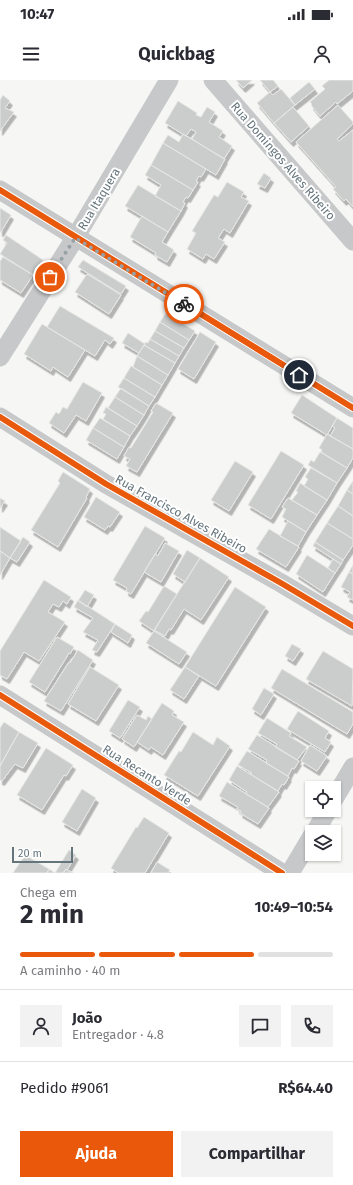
<!DOCTYPE html>
<html lang="pt">
<meta charset="utf-8">
<style>
body{margin:0;font-family:"Fira Sans",sans-serif;background:#f2f2f3;color:#2b2b33;height:100vh;display:flex;flex-direction:column;font-size:15px;white-space:nowrap}
*{box-sizing:border-box;margin:0}
p{font-size:13px;color:#7c7c81}
.icon{flex:none;width:22px;height:22px;fill:none;stroke:currentColor;stroke-width:2;stroke-linecap:round;stroke-linejoin:round}
.map{position:relative;height:793px;overflow:hidden}
.details{display:flex;flex-direction:column;background:#fff;flex:1}
.details>*{flex:none}
.tools{position:absolute;left:305px;top:701px;display:grid;gap:8px}
.tools a{display:grid;place-items:center;width:36px;height:36px;border-radius:0px;background:#fff;box-shadow:0 1px 3px #0004;font-size:20px}
.scale{position:absolute;left:12px;bottom:10px;width:61px;box-sizing:border-box;padding-left:4px;border:2px solid #65757c;border-top:0;font-size:11px;line-height:14px;white-space:nowrap;color:#65757c;-webkit-text-stroke:3px #fff;paint-order:stroke}
.pin{position:absolute;display:grid;place-items:center;width:34px;height:34px;color:#fff;margin:-17px;border:2px solid #fff;border-radius:50%;box-shadow:0 1px 4px #0007}
.courier{position:absolute;display:grid;place-items:center;width:40px;height:40px;margin:-20px;border:3px solid #ea580c;border-radius:50%;background:#fff;color:#222;box-shadow:0 1px 5px #0007}
.head em{font-style:normal;font-weight:700}
.head div{display:flex;flex-direction:column-reverse}
.head{display:flex;align-items:center;justify-content:space-between;height:68px;padding:0 20px}
h1{font-size:26px;font-weight:700;line-height:30px}
.bar{display:grid;grid-template-columns:repeat(4,1fr);gap:6px 4px;align-content:center;height:48px;padding:0 20px}
.bar i{height:5px;border-radius:3px;background:#e1e1e2}
.bar .current{background:#ea580c}
.bar p{grid-column:span 4}
.line{display:flex;align-items:center;gap:10px;padding:0 20px;border-top:1px solid #e1e1e2}
.line div{flex:1}
.round{display:grid;place-items:center;flex:none;width:42px;height:42px;border-radius:0px;background:#f2f2f3}
.primary-button{display:flex;gap:8px;margin-top:auto;padding:8px 20px}
.primary-button a{flex:1;height:46px;border-radius:0px;background:#ea580c;color:#fff;font-size:16px;font-weight:700;line-height:46px;text-align:center}
.primary-button a+a{background:#f2f2f3;color:#2b2b33}
.status{display:flex;justify-content:space-between;align-items:center;height:28px;padding:0 20px;background:#fff;direction:ltr}
.status svg{height:11px;fill:currentColor}
header{display:flex;justify-content:space-between;align-items:center;height:52px;padding:0 20px;background:#fff;font-size:18px;font-weight:700}
.map>svg:first-child{display:block}
.building{fill:#cbcdcd;stroke:#e6e6e4;filter:url(#shadow)}
.lines{fill:none;stroke-linecap:round;stroke-linejoin:round}
.street{stroke:#c7c8c9;stroke-width:19}
.cycleway-casing{stroke:#fff;stroke-width:8}
.cycleway{stroke:#e8590c;stroke-width:6}
.done{stroke:#98a2a6;stroke-width:4;stroke-dasharray:0 7.2}
.route{stroke:#ea580c;stroke-width:5}
.labels{text-anchor:middle;stroke-width:4;stroke-linejoin:round;paint-order:stroke}
.street-label{font-size:12px;fill:#65757c;stroke:#fff}
</style>
<div class="status"><b>10:47</b><svg viewBox="0 0 49 12"><path d="M0 12V9h3v3zM5 12V6h3v6zM10 12V3h3v9zM15 12V0h3v12zM26 1h20v11H26zM47 4h2v5h-2z"/></svg></div>
<header><svg class="icon" aria-label="menu" viewBox="0 0 24 24"><path d="M4 6h16M4 12h16M4 18h16"/></svg>Quickbag<svg class="icon" aria-label="person" viewBox="0 0 24 24"><circle cx="12" cy="8" r="4"/><path d="M4 21q1-7 8-7t8 7"/></svg></header>
<div class="map">
<svg width="353" height="793" viewBox="0 0 353 793">
<defs>
<filter id="shadow"><feDropShadow dx="2.5" dy="4.5" stdDeviation="0" flood-color="#0004"/></filter>
</defs>
<rect width="100%" height="100%" fill="#f6f6f5"/>
<!-- building -->
<path class="building" d="M236,0H252L243,8Z
M260,0H273L278,6L270,12Z
M329,0H353V11L337,24L336,22L320,36L311,25L312,24L310,22L325,9L322,6Z
M309,2L315,9L295,25L290,18Z
M281,9L295,25L274,43L257,23L270,12L273,15Z
M3,15L10,21L5,28L14,32L0,51V20Z
M178,21L197,33L196,35L201,37L207,27L215,32L209,42L223,51L219,57L232,66L224,79L192,59L196,52L191,49L186,56L165,43Z
M338,25L353,42V44L337,59L339,61L353,50V127L346,119L344,121L333,109L336,107L296,62Z
M293,27L309,46L291,62L274,43Z
M183,54L225,79L216,95L163,63L168,55L179,62Z
M163,63L206,89L201,97L199,96L196,101L198,102L193,110L151,85Z
M151,85L193,110L188,118L186,117L183,122L185,123L181,131L155,116L161,105L145,95Z
M264,93L271,98L265,108L257,104Z
M227,102L244,112L241,117L249,121L230,153L224,149L218,158L225,162L214,179L206,174L203,179L187,169L196,153L192,151L214,115L218,117Z
M138,105L181,131L168,152L125,126Z
M0,128L11,135L1,152H0Z
M142,136L168,152L162,162L174,170L167,182L155,175L156,173L130,157Z
M6,155L43,180L33,195L0,174L7,163L3,160Z
M3,177L33,195L21,213L0,200V181Z
M83,180L126,206L121,214L78,187Z
M87,194L121,215L109,234L75,212Z
M60,226L114,258L110,264L105,260L95,276L47,247Z
M166,233L195,251L189,260L160,242Z
M160,242L189,260L184,268L155,251Z
M42,244L85,270L68,297L53,287L51,291L24,274Z
M155,251L184,268L179,276L150,259Z
M200,252L216,262L194,299L178,289Z
M128,253L145,264L139,273L122,263Z
M150,259L179,276L175,283L144,265L146,262L148,263Z
M144,265L175,283L168,295L137,276Z
M137,276L168,295L162,305L133,287Z
M131,286L162,305L155,317L124,298Z
M124,298L155,317L149,326L118,307Z
M83,302L102,313L86,341L76,335L64,353L49,343L56,332L59,334L63,327L67,329Z
M121,308L149,326L144,335L115,317Z
M302,315L337,338L327,355L291,333Z
M115,317L144,335L137,346L108,328Z
M156,323L173,333L137,392L126,386L130,379L124,376L129,367L131,368L153,332L151,331Z
M106,327L137,346L130,356L103,339L106,334L103,333Z
M100,338L130,356L124,367L93,348Z
M337,338L353,348V369L330,356L335,348L332,346Z
M93,348L124,367L117,379L86,360Z
M327,354L353,369V378L347,388L321,372L322,370L319,368Z
M281,371L304,385L271,439L248,425Z
M320,372L347,388L337,403L308,385L311,380L314,382Z
M235,381L253,392L229,431L211,420Z
M311,388L337,403L327,420L304,406L308,399L305,397Z
M63,392L90,409L86,417L87,418L58,467L31,450L60,403L58,401Z
M353,401V414L347,410Z
M300,403L327,420L317,435L292,420L298,412L296,411Z
M347,410L353,414V436L338,426Z
M96,417L120,432L110,447L108,446L105,450L84,437Z
M0,418L5,421L0,428Z
M288,418L317,435L306,452L282,437L286,429L282,427Z
M338,426L353,436V459L327,443Z
M288,441L306,452L298,466L280,456Z
M327,443L353,459V465L343,480L315,462Z
M145,446L165,458L131,514L126,511L127,508L113,500Z
M0,447L21,461L10,478L0,471Z
M269,449L299,467L286,487L256,469Z
M23,457L30,462L17,482L10,478Z
M315,462L343,480L341,484L313,466Z
M165,463L179,471L161,502L144,492L155,474L158,476Z
M187,470L200,478L185,502L173,494Z
M0,471L10,478L0,495Z
M307,475L335,493L323,512L296,494Z
M200,478L229,497L201,540L184,529L171,550L169,549L165,556L154,550Z
M333,479L341,484L335,493L328,488Z
M353,485V494L349,492Z
M349,492L353,494V520L347,517L350,512L341,507Z
M44,500L71,517L67,524L63,521L59,527L53,524L48,532L65,542L39,581L24,572L7,599L0,595V571Z
M164,506L177,514L154,551L139,541L146,531L148,532Z
M235,507L266,527L216,606L185,587Z
M85,510L94,515L87,527L78,521Z
M78,520L115,544L97,572L92,570L98,560L83,552L93,538L74,527Z
M115,544L132,555L128,563L111,552Z
M154,551L187,572L179,584L146,563Z
M57,557L74,567L70,574L69,573L45,612L29,602Z
M292,564L301,569L293,581L285,576Z
M78,570L93,580L61,631L44,621L69,582L70,583Z
M323,571L353,589L352,626L306,599Z
M90,587L119,605L96,641L68,624Z
M185,587L199,596L184,619L170,610Z
M282,589L353,632V644L347,654L271,608Z
M264,608L274,614L261,635L252,629Z
M128,620L140,627L120,658L109,651Z
M162,623L174,631L172,635L184,642L163,675L151,667L149,670L137,662Z
M298,631L329,651L325,658L331,662L325,672L287,649Z
M137,635L146,640L148,636L152,639L134,667L122,659Z
M267,638L291,653L289,656L307,667L297,680L275,667L277,664L258,653Z
M4,642L19,652L0,686V648Z
M19,652L38,663L23,688L15,684L2,701L0,700V686Z
M193,652L213,665L217,657L230,666L198,716L164,695L179,671L181,672Z
M257,655L299,681L294,689L292,688L288,696L266,683L267,680L248,669Z
M310,665L327,676L317,691L301,681Z
M46,668L73,685L66,696L64,695L42,730L17,715Z
M247,671L289,697L284,705L282,704L278,711L250,694L252,693L238,685Z
M237,686L279,712L268,727L246,714L247,712L229,700Z
M227,702L269,728L258,744L240,733L241,731L237,729L238,727L219,716Z
M82,709L96,718L77,751L62,742Z
M144,737L169,753L145,793H118L111,788L136,747L137,748Z
M69,770L76,775L67,790L66,789L63,793H55Z
M25,775L49,789L47,793H13Z
M157,782L170,790L168,793H151Z
M49,789L55,793H56H47Z
M66,789L67,790L73,793H63Z"/>
<g class="lines">
<!-- street -->
<path class="street" d="M213,0L353,161
M0,110L353,328
M0,277L75,158L169,0
M0,337L106,404L281,503L353,546
M0,615L282,793
M334,719L353,687
M315,752L328,730
M290,793L312,756"/>
<defs>
<path id="cycleway" d="M0,110L353,328
M0,337L106,404L281,503L353,546
M0,615L282,793"/>
</defs>
<!-- cycleway casing -->
<use href="#cycleway" class="cycleway-casing"/>
<!-- cycleway -->
<use href="#cycleway" class="cycleway"/>
</g>
<g class="lines">
<!-- done -->
<path class="done" d="M50,197L75,158L184,224"/>
<!-- route -->
<path class="route" d="M184,224L299,295"/>
</g>
<g class="labels">
<!-- street labels -->
<g class="street-label">
<text transform="translate(283 81) rotate(49)" y="4">Rua Domingos Alves Ribeiro</text>
<text transform="translate(99 119) rotate(-59)" y="4">Rua Itaquera</text>
<text transform="translate(181 434) rotate(29)" y="4">Rua Francisco Alves Ribeiro</text>
<text transform="translate(147 695) rotate(32)" y="4">Rua Recanto Verde</text>
</g>
</g>
</svg>
<div class="tools">
<a><svg class="icon" aria-label="locate" viewBox="0 0 24 24"><circle cx="12" cy="12" r="6"/><path d="M12 2v4M12 18v4M2 12h4M18 12h4"/></svg></a>
<a><svg class="icon" aria-label="layers" viewBox="0 0 24 24"><path d="M12 4l9 5-9 5-9-5zM3 14l9 5 9-5"/></svg></a>
</div>
<div class="scale">20 m</div>
<div class="pin" style="left:50px;top:197px;background:#ea580c"><svg class="icon" aria-label="bag" viewBox="0 0 24 24"><path d="M5 8h14l-1 12H6zM9 8a3 3 0 0 1 6 0"/></svg></div>
<div class="pin" style="left:299px;top:295px;background:#1f2937"><svg class="icon" aria-label="home" viewBox="0 0 24 24"><path d="M3 11l9-7 9 7M6 9v11h12V9"/></svg></div>
<div class="courier" style="left:184px;top:224px"><svg class="icon" aria-label="bike" viewBox="0 0 24 24"><circle cx="6" cy="16" r="4"/><circle cx="18" cy="16" r="4"/><path d="M6 16l4-8h5l3 8M10 8l3 8H6M13 5h3"/></svg></div>
</div>
<section class="details">
<div class="head"><div><h1>2 min</h1><p>Chega em</p></div><em>10:49–10:54</em></div>
<div class="bar"><i class="current"></i><i class="current"></i><i class="current"></i><i></i><p>A caminho · 40 m</p></div>
<div class="line" style="height:72px"><a class="round"><svg class="icon" aria-label="person" viewBox="0 0 24 24"><circle cx="12" cy="8" r="4"/><path d="M4 21q1-7 8-7t8 7"/></svg></a><div><b>João</b><p>Entregador · 4.8</p></div><a class="round"><svg class="icon" aria-label="chat" viewBox="0 0 24 24"><path d="M4 5h16v11H9l-5 4z"/></svg></a><a class="round"><svg class="icon" aria-label="phone" viewBox="0 0 24 24"><path d="M5 4h4l2 5-3 2q2 4 5 5l2-3 5 2v4C11 20 4 13 5 4z"/></svg></a></div>
<div class="line" style="height:52px"><div>Pedido #9061</div><b>R$64.40</b></div>
<div class="primary-button"><a>Ajuda</a><a>Compartilhar</a></div>
</section>
